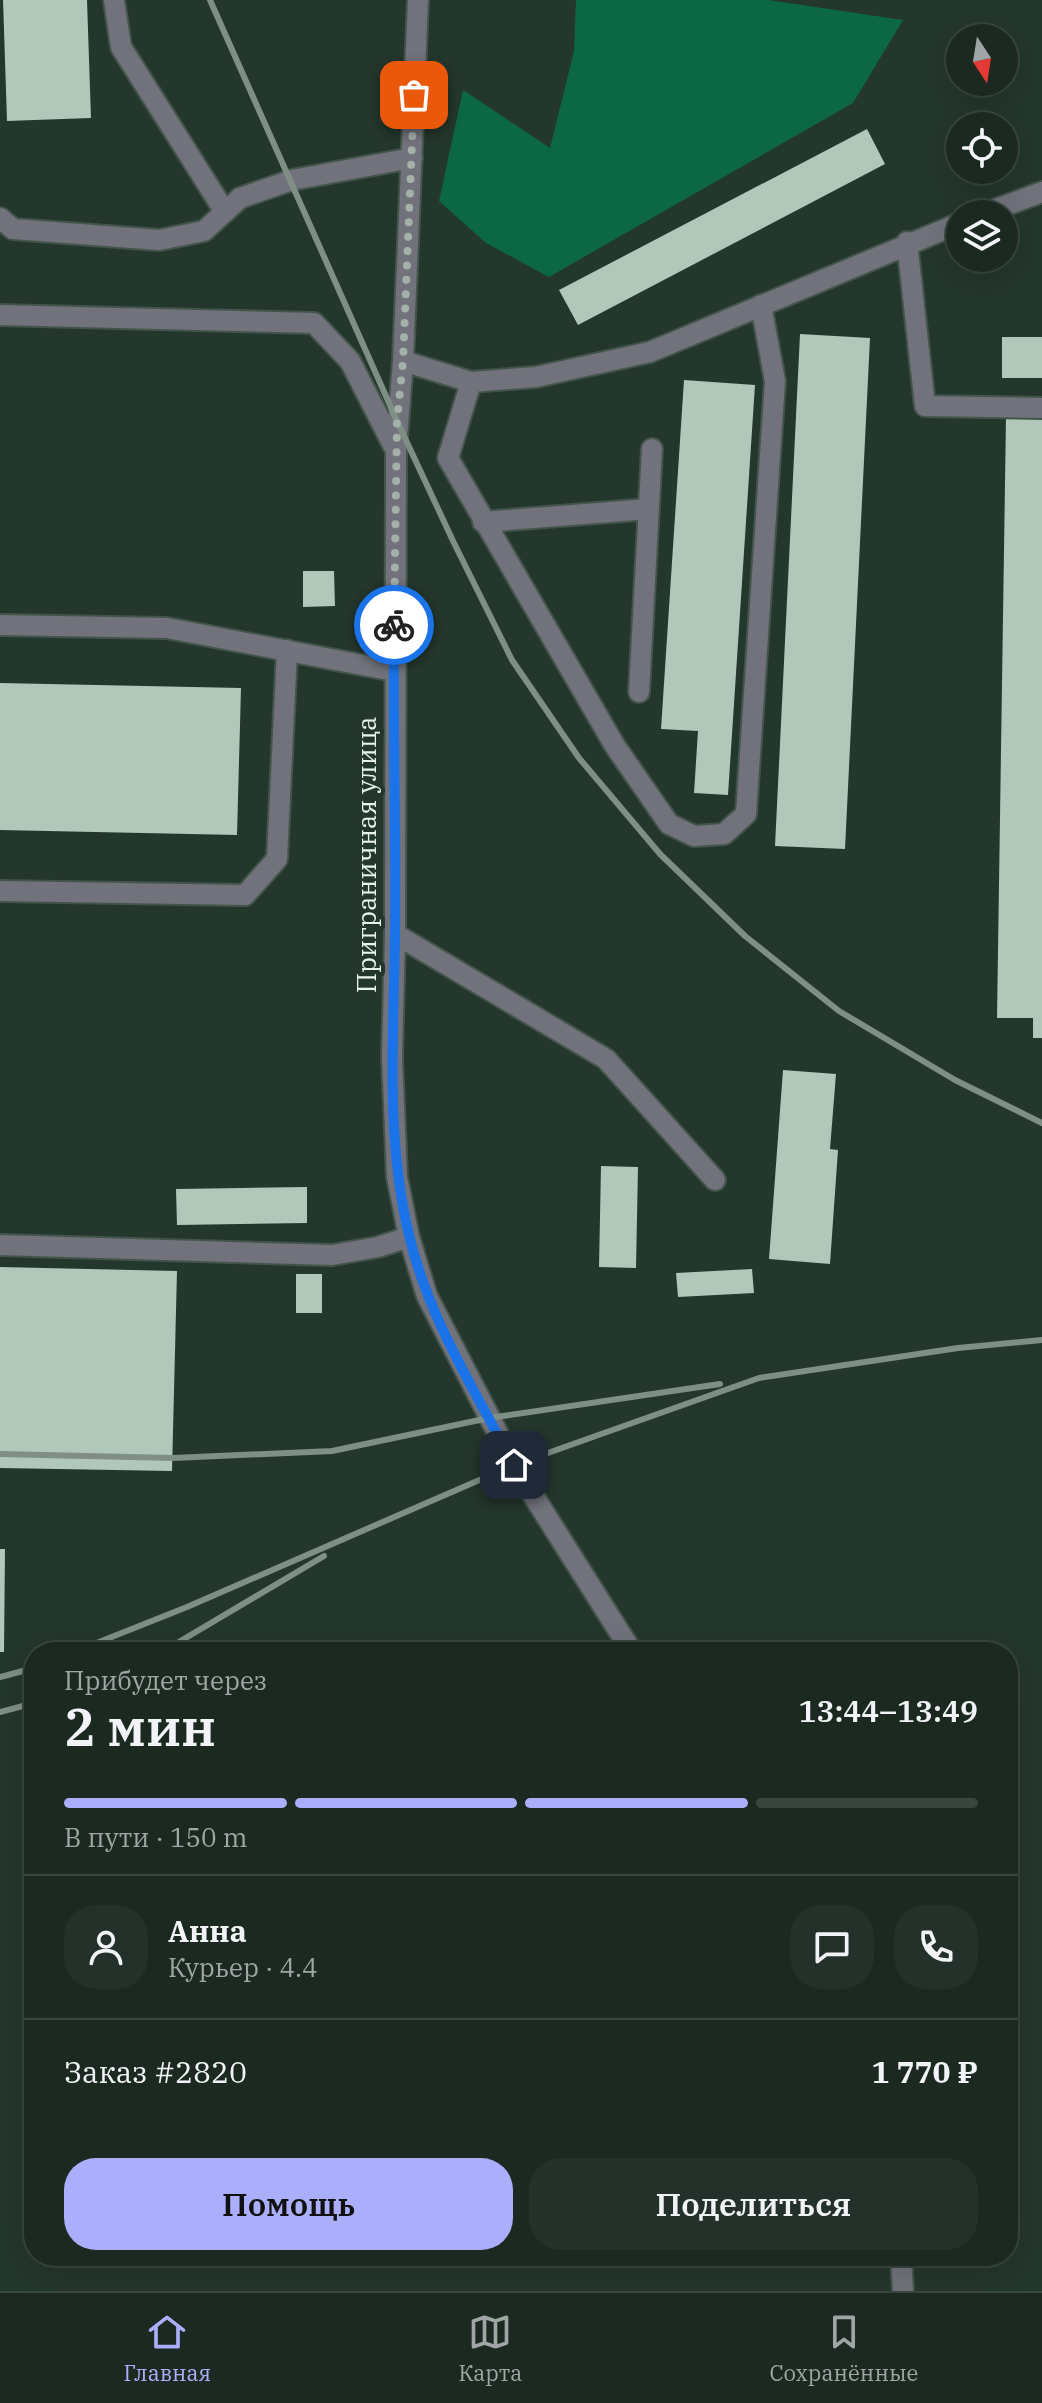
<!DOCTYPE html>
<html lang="ru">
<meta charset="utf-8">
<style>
body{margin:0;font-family:"IBM Plex Serif",serif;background:#24312a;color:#f1f3f6;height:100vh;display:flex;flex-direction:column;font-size:30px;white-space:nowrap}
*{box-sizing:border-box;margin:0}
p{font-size:26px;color:#a0a6a5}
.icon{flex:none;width:44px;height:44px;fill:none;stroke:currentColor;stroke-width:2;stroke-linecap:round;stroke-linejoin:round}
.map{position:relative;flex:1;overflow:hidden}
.panel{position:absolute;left:24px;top:1642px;width:994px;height:624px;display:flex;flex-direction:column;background:#1b2921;border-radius:32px;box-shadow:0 8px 32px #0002,0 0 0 2px #39453f}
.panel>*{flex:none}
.needle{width:52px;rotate:168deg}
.tools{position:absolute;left:946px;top:24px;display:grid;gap:16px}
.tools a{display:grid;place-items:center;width:72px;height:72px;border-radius:50%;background:#1b2921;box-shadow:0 8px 32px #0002,0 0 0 2px #39453f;font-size:40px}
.pin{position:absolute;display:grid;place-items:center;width:68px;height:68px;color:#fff;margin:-34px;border-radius:16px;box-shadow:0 4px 12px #0006}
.courier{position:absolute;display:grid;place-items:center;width:80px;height:80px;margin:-40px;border:6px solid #1a73e8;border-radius:50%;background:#fff;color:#222;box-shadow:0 2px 10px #0007}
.overview em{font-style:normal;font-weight:600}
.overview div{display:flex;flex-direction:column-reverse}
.overview{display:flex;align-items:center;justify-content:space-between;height:136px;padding:0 40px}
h1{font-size:52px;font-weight:600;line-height:60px}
.bar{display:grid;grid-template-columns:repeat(4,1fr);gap:12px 8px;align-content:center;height:96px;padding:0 40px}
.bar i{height:10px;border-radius:6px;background:#39453f}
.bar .selected{background:#abaffb}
.bar p{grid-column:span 4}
.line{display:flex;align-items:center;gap:20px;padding:0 40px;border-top:2px solid #39453f}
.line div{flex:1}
.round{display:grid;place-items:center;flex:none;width:84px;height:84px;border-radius:32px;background:#24312a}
.button{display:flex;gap:16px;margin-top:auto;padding:16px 40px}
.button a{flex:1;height:92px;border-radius:32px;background:#abaffb;color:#111;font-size:32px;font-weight:600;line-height:92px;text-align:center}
.button a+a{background:#24312a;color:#f1f3f6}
.tabs{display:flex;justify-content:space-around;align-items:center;height:112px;border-top:2px solid #39453f;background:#1b2921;font-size:22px;color:#a0a6a5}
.tabs a{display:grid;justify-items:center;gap:4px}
.tabs .selected{color:#abaffb}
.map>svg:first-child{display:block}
.forest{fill:#0c6844}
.building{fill:#b0c7b9}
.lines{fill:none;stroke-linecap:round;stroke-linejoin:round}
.minor-casing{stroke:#43554b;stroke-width:24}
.minor{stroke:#72727c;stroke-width:20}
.rail{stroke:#7f8f86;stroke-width:6}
.done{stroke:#a3b1a9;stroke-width:8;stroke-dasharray:0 14.4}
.route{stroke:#1a73e8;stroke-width:10}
.labels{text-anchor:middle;stroke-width:8;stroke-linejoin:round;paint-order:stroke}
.street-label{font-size:26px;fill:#e7f3ec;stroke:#24372c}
</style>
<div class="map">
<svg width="1042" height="2291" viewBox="0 0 1042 2291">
<rect width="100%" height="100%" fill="#24372c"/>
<!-- forest -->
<path class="forest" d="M576,0H768L903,20L853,103L549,277L486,243L439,201L463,90L550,148L574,51Z"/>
<!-- building -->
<path class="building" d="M3,0H87L91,118L7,121Z
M867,129L885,164L578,325L559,290Z
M800,334L870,338L845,849L775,846Z
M1002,337H1042V378H1002Z
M684,380L755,385L728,795L694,793L698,731L661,729Z
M1006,416L1042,417V1038H1033V1018H997Z
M303,571H334L335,606L303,607Z
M0,683L241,688L237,835L0,830Z
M783,1070L836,1074L830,1149L838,1150L830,1264L769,1259Z
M601,1166L638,1167L636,1268L599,1267Z
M307,1187V1223L177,1225L176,1189Z
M0,1267L177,1271L172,1471L0,1468Z
M752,1269L754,1293L678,1297L676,1273Z
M296,1274H322V1313H296Z
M0,1549H5L4,1652H0Z"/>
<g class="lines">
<defs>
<path id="minor" d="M114,0L121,47L225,212
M418,0L403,361L396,450L395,934L392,1058L397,1177L409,1237L427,1296L514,1465L632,1652
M983,214L1042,192
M0,218L13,229L159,240L204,231L240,198L292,180L412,158
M907,242L925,406L1042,408
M0,315L314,323L350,361L394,447
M403,361L471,382L536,377L650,352L960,223
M471,382L448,458L615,746L669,824L694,836L724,834L746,814L775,381L761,305
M483,522L649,509
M0,625L167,628L394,671
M639,692L652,449
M0,891L245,895L277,859L287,650
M395,934L606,1059L715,1180
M0,1245L332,1255L378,1247L409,1237
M901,2256L903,2291"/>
</defs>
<!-- minor casing -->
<use href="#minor" class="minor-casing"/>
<!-- minor -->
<use href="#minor" class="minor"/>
<!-- rail -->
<path class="rail" d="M210,0L397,421L454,543L512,660L579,758L660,854L745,936L839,1011L955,1080L1042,1123
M0,1454L173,1458L332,1451L489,1418L720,1384
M74,1652L187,1607L514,1465L759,1378L958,1348L1042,1340
M162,1652L324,1556
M0,1677L34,1668
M0,1712L34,1703"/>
</g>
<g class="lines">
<!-- done -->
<path class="done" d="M394,625L397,421L403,361L414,95"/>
<!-- route -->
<path class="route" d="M394,625C393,728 396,831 395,934C394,1034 385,1136 409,1235C428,1317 475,1391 514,1465"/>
</g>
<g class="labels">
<!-- street labels -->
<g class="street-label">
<text transform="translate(367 855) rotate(-90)" y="9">Приграничная улица</text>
</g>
</g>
</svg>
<div class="tools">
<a><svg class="needle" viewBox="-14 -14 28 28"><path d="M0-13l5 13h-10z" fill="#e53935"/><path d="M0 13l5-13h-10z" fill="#a0a6a5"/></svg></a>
<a><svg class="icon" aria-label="locate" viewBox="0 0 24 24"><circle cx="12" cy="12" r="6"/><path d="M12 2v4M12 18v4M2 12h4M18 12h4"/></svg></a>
<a><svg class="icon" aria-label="layers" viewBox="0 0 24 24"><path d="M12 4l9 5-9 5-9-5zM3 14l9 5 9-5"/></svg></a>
</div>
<div class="pin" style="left:414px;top:95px;background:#ea580c"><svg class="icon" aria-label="bag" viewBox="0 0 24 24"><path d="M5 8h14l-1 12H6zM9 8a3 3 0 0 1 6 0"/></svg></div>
<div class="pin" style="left:514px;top:1465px;background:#1f2937"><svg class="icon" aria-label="home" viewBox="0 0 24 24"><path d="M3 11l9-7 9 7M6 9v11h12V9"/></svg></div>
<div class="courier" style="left:394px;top:625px"><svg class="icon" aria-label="bike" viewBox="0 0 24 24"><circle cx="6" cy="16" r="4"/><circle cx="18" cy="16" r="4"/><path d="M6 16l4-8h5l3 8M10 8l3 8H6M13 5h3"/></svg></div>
<section class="panel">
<div class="overview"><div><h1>2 мин</h1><p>Прибудет через</p></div><em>13:44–13:49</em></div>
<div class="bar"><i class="selected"></i><i class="selected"></i><i class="selected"></i><i></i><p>В пути · 150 m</p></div>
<div class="line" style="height:144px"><a class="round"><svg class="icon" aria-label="person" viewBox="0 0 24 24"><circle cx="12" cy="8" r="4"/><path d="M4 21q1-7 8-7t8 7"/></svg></a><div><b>Анна</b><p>Курьер · 4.4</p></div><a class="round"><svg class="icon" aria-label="chat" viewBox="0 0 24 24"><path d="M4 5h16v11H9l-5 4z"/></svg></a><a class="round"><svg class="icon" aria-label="phone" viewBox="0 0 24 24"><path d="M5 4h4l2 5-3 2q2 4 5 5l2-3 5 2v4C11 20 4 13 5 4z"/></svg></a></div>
<div class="line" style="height:104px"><div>Заказ #2820</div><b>1 770 ₽</b></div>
<div class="button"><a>Помощь</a><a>Поделиться</a></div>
</section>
</div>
<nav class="tabs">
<a class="selected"><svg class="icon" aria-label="home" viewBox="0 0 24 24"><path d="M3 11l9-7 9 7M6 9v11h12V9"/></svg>Главная</a>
<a><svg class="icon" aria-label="map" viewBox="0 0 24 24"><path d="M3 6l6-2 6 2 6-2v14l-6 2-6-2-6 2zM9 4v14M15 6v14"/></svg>Карта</a>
<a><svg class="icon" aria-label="saved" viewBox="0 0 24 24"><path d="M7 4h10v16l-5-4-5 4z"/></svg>Сохранённые</a>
</nav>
